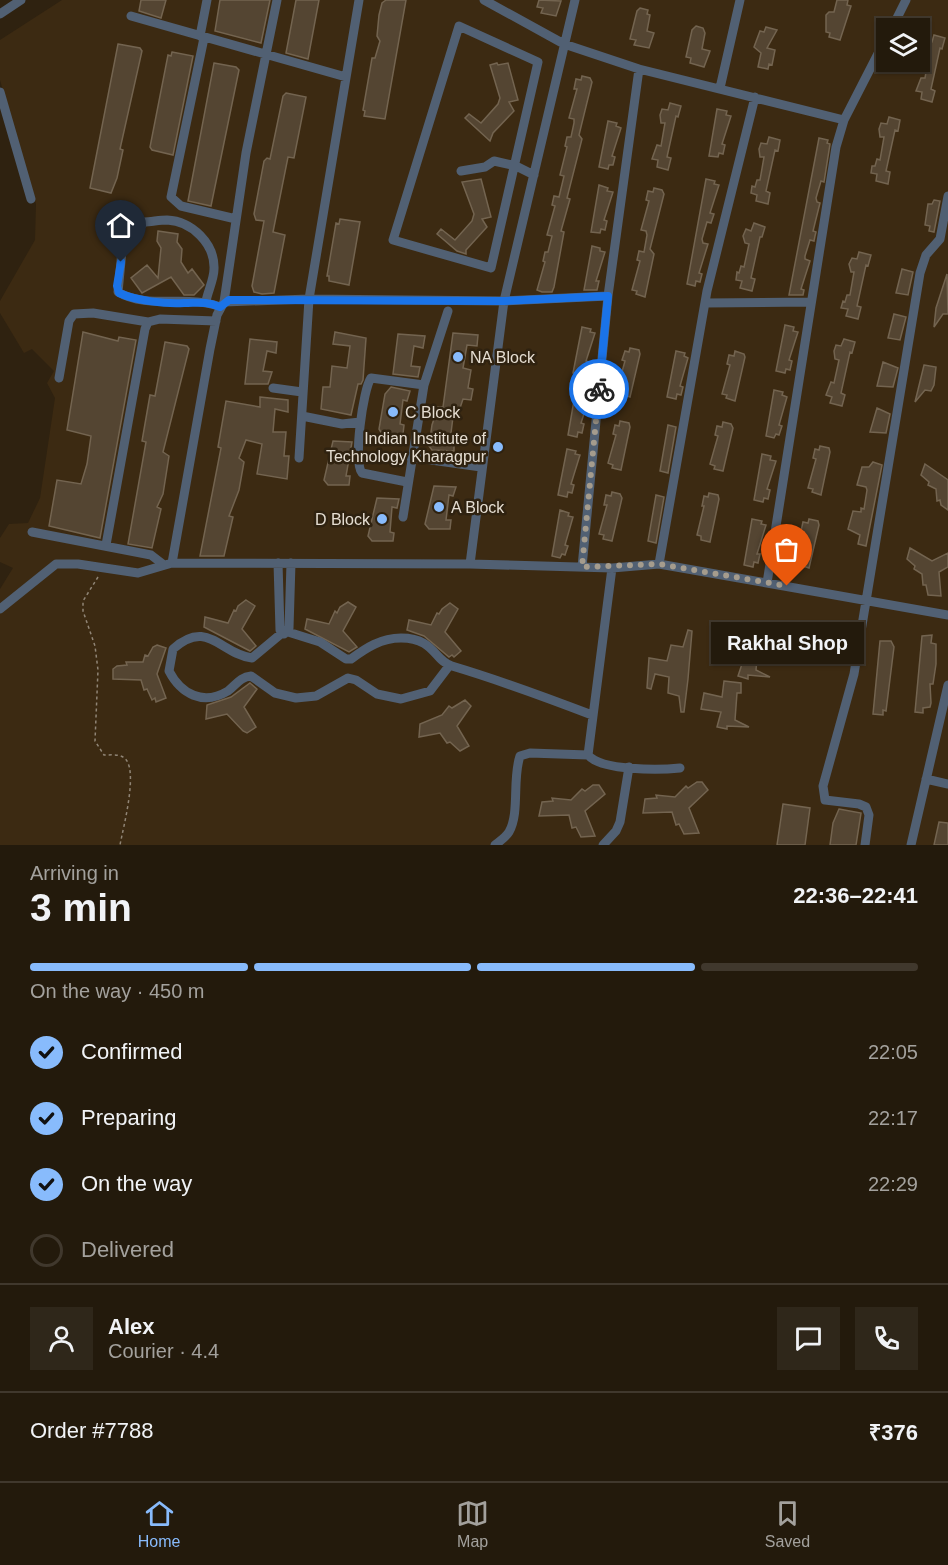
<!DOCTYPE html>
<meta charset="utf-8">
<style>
body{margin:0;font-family:Arial,sans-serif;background:#2f271a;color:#f1f3f6;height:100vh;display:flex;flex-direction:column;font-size:22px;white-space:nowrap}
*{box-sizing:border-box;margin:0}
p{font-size:20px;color:#a3a19d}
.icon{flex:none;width:33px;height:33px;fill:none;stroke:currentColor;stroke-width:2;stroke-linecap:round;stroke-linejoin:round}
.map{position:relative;height:845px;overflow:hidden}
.drawer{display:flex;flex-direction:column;background:#231a0c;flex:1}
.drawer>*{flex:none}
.tools{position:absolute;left:876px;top:18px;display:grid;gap:12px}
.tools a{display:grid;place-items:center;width:54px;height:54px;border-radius:0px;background:#231a0c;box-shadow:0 2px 4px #0004,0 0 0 2px #40382d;font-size:30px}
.pin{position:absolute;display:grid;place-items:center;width:51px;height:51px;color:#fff;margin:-62px -26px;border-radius:50% 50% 50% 0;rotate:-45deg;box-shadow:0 0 6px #0007}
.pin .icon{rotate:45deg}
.courier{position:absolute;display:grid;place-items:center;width:60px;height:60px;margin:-30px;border:4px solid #1a73e8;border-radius:50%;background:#fff;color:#222;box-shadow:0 2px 8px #0007}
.bubble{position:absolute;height:42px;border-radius:0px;background:#231a0c;box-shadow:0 2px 4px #0004,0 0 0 2px #40382d;font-size:20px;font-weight:600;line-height:42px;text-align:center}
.overview em{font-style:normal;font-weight:600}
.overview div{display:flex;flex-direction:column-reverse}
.overview{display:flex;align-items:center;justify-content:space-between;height:102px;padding:0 30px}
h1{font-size:39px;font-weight:600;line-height:45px}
.bar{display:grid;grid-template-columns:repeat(4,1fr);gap:9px 6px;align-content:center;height:72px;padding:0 30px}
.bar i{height:8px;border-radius:4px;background:#40382d}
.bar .selected{background:#88bbfc}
.bar p{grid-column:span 4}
.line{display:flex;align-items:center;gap:15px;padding:0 30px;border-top:2px solid #40382d}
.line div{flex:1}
.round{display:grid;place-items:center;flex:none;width:63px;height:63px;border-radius:0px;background:#2f271a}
ol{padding:0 30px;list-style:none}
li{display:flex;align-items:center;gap:18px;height:66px}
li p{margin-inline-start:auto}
li .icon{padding:6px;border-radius:50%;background:#88bbfc;color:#111;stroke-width:4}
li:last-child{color:#a3a19d}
li i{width:33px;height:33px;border:3px solid #40382d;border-radius:50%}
.dock{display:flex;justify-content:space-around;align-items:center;height:84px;border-top:2px solid #40382d;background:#231a0c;font-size:16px;color:#a3a19d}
.dock a{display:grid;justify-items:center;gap:3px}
.dock .selected{color:#88bbfc}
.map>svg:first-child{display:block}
.built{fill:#3c2a12;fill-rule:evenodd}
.building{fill:#544532;stroke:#736450;stroke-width:1.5}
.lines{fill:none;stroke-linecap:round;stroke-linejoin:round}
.path{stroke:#908576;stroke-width:1.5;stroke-dasharray:3 3;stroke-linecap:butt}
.minor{stroke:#516073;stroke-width:9}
.done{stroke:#a59c8d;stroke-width:6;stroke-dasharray:0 10.8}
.route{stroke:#1a73e8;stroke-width:8}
.poi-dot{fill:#88bbfc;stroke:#2f2210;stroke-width:2}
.labels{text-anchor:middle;stroke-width:5;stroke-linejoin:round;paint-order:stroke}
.poi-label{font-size:16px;fill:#e5ddd1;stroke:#2f2210;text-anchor:start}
</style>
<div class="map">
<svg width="948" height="845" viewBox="0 0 948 845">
<rect width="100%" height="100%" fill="#2f2210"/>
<!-- built -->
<path class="built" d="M62,0H948V845H0V589L13,568L0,562V538L9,524L28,523L40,498L55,398L47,383L54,371L32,349L24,353L0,313V301L35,240L36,204L0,80V40ZM886,28H920V62H886Z"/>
<!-- building -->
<path class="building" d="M141,0H166L161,18L139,11Z
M220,0H270L261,43L215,31Z
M296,0H319L308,59L286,53Z
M386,0H406L385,119L364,116L365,111L363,110L372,58H375L380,41L377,36L379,15L382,3Z
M539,0L561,1L556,16L541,13L543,8L537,7Z
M837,0H848L847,5L851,6L840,40L829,37L830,33L826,32V15L829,12H834Z
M640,8L648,10L647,14L650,15L647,31L654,33L649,48L634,45L636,40L630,39L637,11Z
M696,26L703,28L705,33L702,49L710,51L704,67L690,63L691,58L686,57L692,30Z
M766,27L777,30L767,48L775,50L772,65L769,64L768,69L758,67L761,53L754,47L760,31L764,32Z
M934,35L945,38L942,49L940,48L931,89L935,91L932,102L921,99L922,92L916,91L921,78H925L929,55H925L924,47L926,41L932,42Z
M118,44L140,48L142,51L120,149L123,150L117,178L111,193L90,188Z
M172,52L193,56L173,155L152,150L150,147L168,55L171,56Z
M214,63L236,67L239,70L211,206L188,201Z
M497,63L498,65L508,63L518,100L509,102L514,111L493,133L490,141L465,118L469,114L481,123L498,104L500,98L490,65Z
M582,76L590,78L592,82L579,135L582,139L567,198L570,199L561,231L564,232L554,287L552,292H542L537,290L545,262L543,261L545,252H548L552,236L547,235L555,206L552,205L554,196L559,197L564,176L560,175L567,147L565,146L567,137H571L574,123V119L569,118L577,89H574L576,79L581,80Z
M286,93L306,97L294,158L288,157L273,232L285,235L274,293L262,294L254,292L252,286L264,221L256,220L254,214L264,161L267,158L270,159L283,96Z
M670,103L681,106L678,117L676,116L667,157L671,158L668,170L657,167L658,160L652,159L657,145L661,146L665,123H661L660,115L662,109L668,110Z
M717,109L727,111L726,115L731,116L722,144L725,145L723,154L719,153L718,157L709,156Z
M889,117L900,120L898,131L895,130L886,171L890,172L888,184L876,181L877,174L871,173L872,166H875L877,159L880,160L884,137H880L879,129L881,123L887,124Z
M608,121L617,123L616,126L621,128L612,156L615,157L613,165H609L608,169L599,167Z
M769,137L780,140L778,151L775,150L766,191L770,193L768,204L756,201L757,195L751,193L752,186L755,187L757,180H760L764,157H760L759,149L761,143L767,144Z
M819,138L828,140L827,143L830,144L824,182L821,181L816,198L817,202L820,203L813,231L816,232L815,236L814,241L810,240L805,256V259L810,261L801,289L804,290L803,295H789Z
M481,179L491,217L482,219L487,227L466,250V254L457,251L437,234L441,229L455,240L472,221L474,214L462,182Z
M706,179L715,181L714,184L719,185L710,213L714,214L711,223L707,222L702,239L703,243L708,244L699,273L702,274L700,282L696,281L695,286L687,284Z
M599,185L608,188L607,191L613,192L604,220L607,221L605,230L601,229L600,233L591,232Z
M654,188L662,190L664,194L650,249L654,254L645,297L636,294L637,291L632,290L640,261L637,260L639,251L644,252L647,235L646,231L641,230L649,201L646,200L648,191L653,192Z
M934,200L940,201L934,232L929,231L930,226L925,225L928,204H932Z
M340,219L360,222L349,285L329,281V276H327L336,223L339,224Z
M754,223L765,227L762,237H760L751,278L755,279L752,291L740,288L742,281L736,280L737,272L739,273L741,266L744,267L749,244L745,243L743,236L746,229L751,231Z
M158,231L178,234L177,242L182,249L181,262L188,273L192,269L204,285L194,295H184L171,277L142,293L131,278L147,265L158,278L161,248L157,241Z
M592,246L600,248V251L605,252L596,281H599L597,290H584Z
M859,252L871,255L868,266L866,265L857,306L861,307L858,319L846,316L848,309L841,308L843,301L845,302L847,295H850L854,272H851L849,264L852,258L857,259Z
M902,269L913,272L908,295L896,293Z
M947,274L948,314H943L934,327L936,308Z
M894,314L906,317L900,340L888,338Z
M785,325L794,327L793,331L798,332L789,360L792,361L790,370L786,369L785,373L776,371Z
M582,327L591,329L590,332L595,333L586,361L589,362L587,371L583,370L582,375L573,373Z
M83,332L118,341L119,337L136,340L100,538L49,526L57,480L81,484L87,464L91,436L67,430Z
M335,332L366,338L363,380L361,384H358L351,415L321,409L323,387H330L332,366L347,368L350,346L333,344Z
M453,333L478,335L477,346L467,345L463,368L471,370L468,388L473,389L471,400L463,399L457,417H453L450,441L454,442V451L432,450L429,446L432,425L438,407H443Z
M398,334L425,336L423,348L414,346L411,366L420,367L418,377L393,374Z
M250,339L277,342L276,353L267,351L263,371L272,372L268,384H245Z
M844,339L855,342L852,353L850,352L841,393L845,395L842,406L830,403L832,397L826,395L831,382L834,383L839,360L835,359L834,351L836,345L841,346Z
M165,342L187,346L189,349L163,452L169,456L163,494L157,507L161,509L152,548L128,544L146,442L142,441L150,395L155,396Z
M630,348L639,350L640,354L630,397L621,394L622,391L617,390L625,361L622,360L625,351L629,352Z
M676,351L685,353L684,356L688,358L680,386L683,387L681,395L677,394L676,399L667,397Z
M735,351L744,354L745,357L735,401L726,398L727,395L722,394L730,365L727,364L729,355L734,356Z
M883,362L898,368L893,387L877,386Z
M924,365L936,367L934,385L931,391L925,390L915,402Z
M391,387L410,391L407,401L403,400L400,424L404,425L403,434H382L379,429L385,394Z
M576,389L585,391L584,394L590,395L581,423L584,424L582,433L578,432L577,437L568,435Z
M774,390L783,392L782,395L787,397L779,425L782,426L779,435L776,434L774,438L766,436Z
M260,397L288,400V412L275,409L273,432H286L284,456H289L287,479L257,474L262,444L246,440L239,458L244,462L239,490L229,516L233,517L224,556H200L221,448L218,447L226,401L260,407Z
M877,408L890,414L886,433L870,432Z
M620,421L629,423L630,427L621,470L612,468L613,465L608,463L616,435L613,434L615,425L619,426Z
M723,422L731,424L733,428L723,471L714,469L715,466L710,464L718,436L715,435L717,426L722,427Z
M668,425L676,427L668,473L660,471Z
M333,441L352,442L346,476H350L349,485H328L324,480Z
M820,446L829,448L830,452L821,495L812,492L813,489L808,488L816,459L813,458L815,449L819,450Z
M567,449L576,451L575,454L580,455L571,484L574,485L572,493L568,492L567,497L558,495Z
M762,454L771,456L770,460L776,461L767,489L770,490L768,499L764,498L763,502L754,500Z
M873,462L882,465L866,546L858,544L860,535L848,529L853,511L861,512V508L864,509L867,490L866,487L857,485L862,467H869Z
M925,464L948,480V510L941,505L940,500L937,501L936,489L928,485L929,482L921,475Z
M434,486L456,487L453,496L449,495L446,520H451L450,529H429L425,524Z
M612,492L620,494L622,498L612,541L603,539L604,535L599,534L607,505H604L606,495L611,496Z
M709,493L718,495L719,499L710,542L701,540V536L697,535L704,506H702L704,496L708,497Z
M656,495L664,497L656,543L648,541Z
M377,498L399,499L397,508L392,507L390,532L394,533L393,541H372L368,536Z
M560,510L569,513L568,516L573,517L565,545L568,546L565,555L562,554L560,558L552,556Z
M752,519L762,521L761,524L766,525L757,554H760L758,563L754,562L753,567L744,565Z
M809,519L818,521L819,525L809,568L800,565L801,562L796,561L804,532L801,531L803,522L808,523Z
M910,548L932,561L948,553V567L939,572L941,596L928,595L926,585H923L922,574L914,569L915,566L907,559Z
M246,600L255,606L242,629L256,646L250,651L204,627L205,617L228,623L234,610L236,611L238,606Z
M348,602L356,607L343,631L357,647L349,652L305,629L307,619L329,624L335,611L337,613L340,607Z
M450,603L458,609L445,632L461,651L454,657L452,655L449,657L424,636L407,630L409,620L431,625L437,613L439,614L442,609Z
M688,630L692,631L688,679L684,712H681L679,696L668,693L669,677L655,674L651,689L647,688L649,658L667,661L671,645L683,647Z
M745,634L759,636L756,670L770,677L748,675V679L738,676L743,661L722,658L725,643L743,646Z
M932,635L931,643L936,644V664L933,684H930L931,703L930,707L923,708V713L915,712L922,636Z
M880,641H891L894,647L886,711L883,710V715L873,714Z
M157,645L166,648L157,674L166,698L156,702L155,698L152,700L147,689L144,690L141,680L113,679V669L117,666L127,665L126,662H143L145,655L148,656L153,647Z
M724,681L741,683V693H737L735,720L749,727L727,726V729L717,727L721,712L701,709L704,693L722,697Z
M250,683L257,689L244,707L256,727L247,733L243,731L227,714L206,719L207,705L231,697Z
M465,700L471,706L457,726L469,746L460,751L450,742L447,743L440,733L419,737L420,724L442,715L449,706L452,708Z
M697,782H702L708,790L689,808L699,833L684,834L679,824L676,825L672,812L643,813L645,799L657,798L656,795L675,797L686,786L688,788Z
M593,785H599L605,794L585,811L595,836L581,837L576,827L572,828L569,815L539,816L542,802L553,801L552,798L571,800L582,789L585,791Z
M783,804L810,808L805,845H777Z
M839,809L861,813L856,845H830L833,823Z
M939,822L948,823V845H934Z"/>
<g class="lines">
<!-- path -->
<path class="path" d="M98,577L83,601V611L95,646L98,670L95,741L104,755C110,755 118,754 123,757C140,766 123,828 120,845"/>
<!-- minor -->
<path class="minor" d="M484,0L564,44L639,69
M575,0L504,301L470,564L612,568L659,564L948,615
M0,14L21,0
M131,16L346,77
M459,26L538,62L491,268L393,240Z
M892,28L906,0
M200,36L207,0
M204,38L171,197L181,206L236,219
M720,88L740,0
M0,92L31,199
M461,171L485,167L494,161L516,166L534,175
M206,301C208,291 214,279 214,269C215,244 192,221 167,220C159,220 151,222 144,222L122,251L118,292C148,310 189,294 220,307
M224,302L246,153L277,0
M705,303L811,302
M59,378L69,321L74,314L93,313L148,322
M273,388L302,392
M302,416L342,424L360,422
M410,457L481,467
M299,458L309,299L359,0
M407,482L362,473C353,462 363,389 371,378L424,385
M403,517L424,385L448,311
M32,532L151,555L164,565
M106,545L145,329L148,322L160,319L216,321
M172,563L210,349L217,315L224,302L309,299L504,301L608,296
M278,563L280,630L284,634L289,628L291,563
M659,564L707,291L755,97
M582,567L608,296L639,69L844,120
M612,568L588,755C601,771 660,770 680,768
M767,583L836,147L844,120L886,38
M0,609L56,564H78L138,573L172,563L470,564
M288,632L320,642L346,659H351C366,648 381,638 401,638C435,638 434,661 452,666C499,680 545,697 592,715
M282,633L252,658C220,654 208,618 173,649L169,671C181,694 203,706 228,691C236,685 240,677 251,676L275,693L296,698L316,696L348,678L356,680L377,694L401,699L430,691L449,666
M926,779L948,784
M495,845C500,841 506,837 509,832C520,813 512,779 520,756L530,753L588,755
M603,845L616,831L620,822L629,767
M865,845L869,815L866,807L859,804L825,800L823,786L854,674L920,273L926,255L940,239L948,196
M911,845L948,685"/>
</g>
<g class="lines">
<!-- done -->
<path class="done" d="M599,389L582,567L659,564L787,586"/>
<!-- route -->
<path class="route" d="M121,262L117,286L119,293C137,301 165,304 184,303C199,303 206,301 220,307L229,300L504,301L608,296L599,389"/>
</g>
<!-- markers -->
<g class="poi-dot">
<circle cx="458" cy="357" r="6"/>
<circle cx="393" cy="412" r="6"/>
<circle cx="498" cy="447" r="6"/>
<circle cx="439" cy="507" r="6"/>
<circle cx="382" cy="519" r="6"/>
</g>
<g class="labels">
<!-- poi labels -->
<g class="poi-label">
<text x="470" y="363">NA Block</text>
<text x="405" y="418">C Block</text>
<text x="486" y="444" text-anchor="end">Indian Institute of<tspan x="486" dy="18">Technology Kharagpur</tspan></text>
<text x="451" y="513">A Block</text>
<text x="370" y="525" text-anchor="end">D Block</text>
</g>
</g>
</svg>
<div class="tools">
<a><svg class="icon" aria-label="layers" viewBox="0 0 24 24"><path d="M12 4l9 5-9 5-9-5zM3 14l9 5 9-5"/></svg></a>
</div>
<div class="pin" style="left:787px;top:586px;background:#ea580c"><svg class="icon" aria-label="bag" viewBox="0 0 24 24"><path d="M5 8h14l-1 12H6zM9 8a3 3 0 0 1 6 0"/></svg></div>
<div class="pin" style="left:121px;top:262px;background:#1f2937"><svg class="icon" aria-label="home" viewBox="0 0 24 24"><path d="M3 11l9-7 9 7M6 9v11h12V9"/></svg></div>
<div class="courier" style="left:599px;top:389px"><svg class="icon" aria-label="bike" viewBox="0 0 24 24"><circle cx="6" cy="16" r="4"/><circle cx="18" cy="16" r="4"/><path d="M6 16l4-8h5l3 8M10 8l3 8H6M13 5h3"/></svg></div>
<div class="bubble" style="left:711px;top:622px;width:153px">Rakhal Shop</div>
</div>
<section class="drawer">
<div class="overview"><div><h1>3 min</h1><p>Arriving in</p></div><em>22:36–22:41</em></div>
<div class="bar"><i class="selected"></i><i class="selected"></i><i class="selected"></i><i></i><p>On the way · 450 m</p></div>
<ol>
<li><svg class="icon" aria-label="check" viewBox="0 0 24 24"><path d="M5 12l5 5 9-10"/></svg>Confirmed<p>22:05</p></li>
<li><svg class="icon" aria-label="check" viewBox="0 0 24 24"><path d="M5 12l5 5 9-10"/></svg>Preparing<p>22:17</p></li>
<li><svg class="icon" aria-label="check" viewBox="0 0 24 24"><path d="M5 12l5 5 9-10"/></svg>On the way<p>22:29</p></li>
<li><i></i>Delivered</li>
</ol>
<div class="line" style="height:108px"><a class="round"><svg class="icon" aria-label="person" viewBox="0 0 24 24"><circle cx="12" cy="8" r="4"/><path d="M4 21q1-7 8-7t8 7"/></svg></a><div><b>Alex</b><p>Courier · 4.4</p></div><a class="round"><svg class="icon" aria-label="chat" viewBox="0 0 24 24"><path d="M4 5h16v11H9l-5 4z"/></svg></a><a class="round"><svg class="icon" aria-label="phone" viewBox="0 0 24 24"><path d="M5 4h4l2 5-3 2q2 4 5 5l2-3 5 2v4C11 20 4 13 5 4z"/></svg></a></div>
<div class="line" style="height:78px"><div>Order #7788</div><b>₹376</b></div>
</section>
<nav class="dock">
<a class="selected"><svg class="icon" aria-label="home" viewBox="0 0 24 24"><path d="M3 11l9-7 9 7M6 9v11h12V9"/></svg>Home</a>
<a><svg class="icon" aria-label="map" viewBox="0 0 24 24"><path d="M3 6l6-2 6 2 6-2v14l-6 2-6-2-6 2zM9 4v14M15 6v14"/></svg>Map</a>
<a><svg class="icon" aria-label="saved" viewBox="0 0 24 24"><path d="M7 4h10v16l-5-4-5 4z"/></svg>Saved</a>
</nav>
